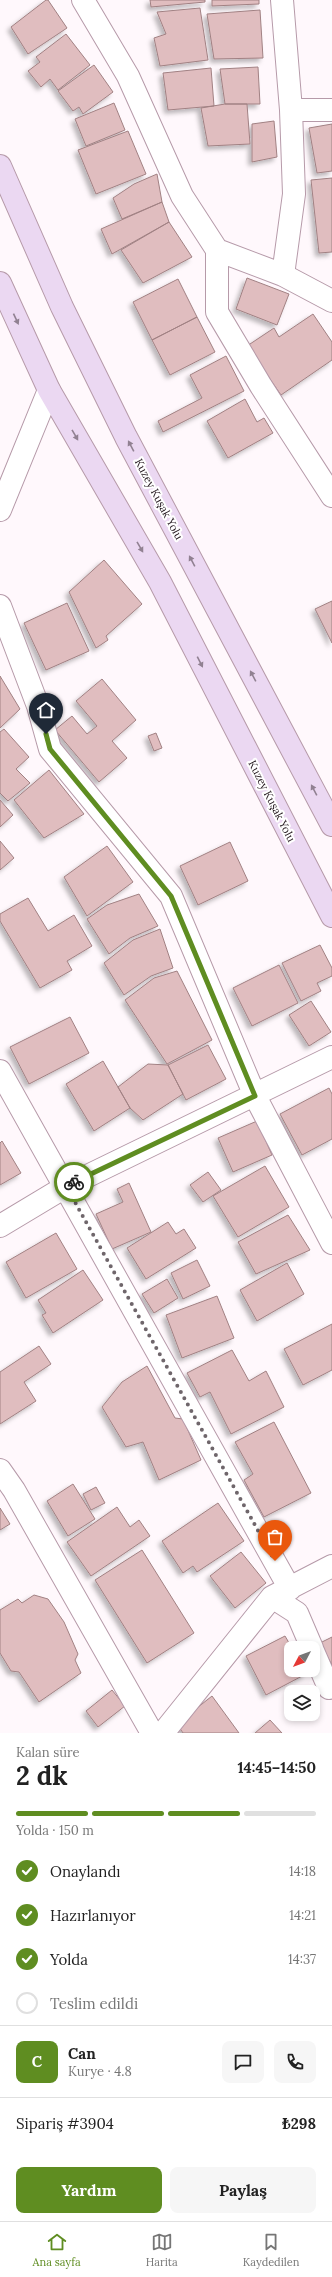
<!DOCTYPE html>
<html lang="tr">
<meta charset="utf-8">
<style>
body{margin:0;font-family:Lora,serif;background:#f6f6f6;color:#222;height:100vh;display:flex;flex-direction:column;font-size:15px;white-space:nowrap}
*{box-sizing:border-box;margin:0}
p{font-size:13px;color:#767676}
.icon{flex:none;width:22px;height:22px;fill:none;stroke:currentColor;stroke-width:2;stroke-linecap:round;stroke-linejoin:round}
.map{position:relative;height:1733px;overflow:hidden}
.details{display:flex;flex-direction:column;background:#fff;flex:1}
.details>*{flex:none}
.needle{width:26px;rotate:229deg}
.tools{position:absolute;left:284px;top:1641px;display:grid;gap:8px}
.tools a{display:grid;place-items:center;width:36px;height:36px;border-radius:8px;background:#fff;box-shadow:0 2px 6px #0003;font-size:20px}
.pin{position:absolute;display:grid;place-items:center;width:34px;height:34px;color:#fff;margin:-41px -17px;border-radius:50% 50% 50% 0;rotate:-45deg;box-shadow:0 0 4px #0007}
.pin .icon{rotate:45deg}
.courier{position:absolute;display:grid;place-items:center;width:40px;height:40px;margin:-20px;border:3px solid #5f8d21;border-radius:50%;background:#fff;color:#222;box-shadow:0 1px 5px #0007}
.overview em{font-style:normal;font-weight:700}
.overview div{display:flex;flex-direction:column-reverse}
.overview{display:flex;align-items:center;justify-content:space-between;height:68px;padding:0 16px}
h1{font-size:26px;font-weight:700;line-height:30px}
.bar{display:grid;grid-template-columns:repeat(4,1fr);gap:6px 4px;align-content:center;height:48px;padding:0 16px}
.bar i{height:5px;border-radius:3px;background:#e0e0e0}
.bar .on{background:#5f8d21}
.bar p{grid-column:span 4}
.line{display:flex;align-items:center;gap:10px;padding:0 16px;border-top:1px solid #e0e0e0}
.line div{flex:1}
.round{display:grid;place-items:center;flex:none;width:42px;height:42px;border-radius:8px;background:#f6f6f6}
ol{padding:0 16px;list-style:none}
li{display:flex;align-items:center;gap:12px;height:44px}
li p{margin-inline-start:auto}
li .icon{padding:4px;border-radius:50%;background:#5f8d21;color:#fff;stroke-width:4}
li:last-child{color:#767676}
li i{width:22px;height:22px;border:2px solid #e0e0e0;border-radius:50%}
.cta{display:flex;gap:8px;margin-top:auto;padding:8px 16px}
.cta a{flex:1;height:46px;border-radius:8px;background:#5f8d21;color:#fff;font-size:16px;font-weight:700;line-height:46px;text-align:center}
.cta a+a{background:#f6f6f6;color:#222}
.tab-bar{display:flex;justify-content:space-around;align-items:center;height:56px;border-top:1px solid #e0e0e0;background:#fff;font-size:11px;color:#767676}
.tab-bar a{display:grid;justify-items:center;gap:2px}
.tab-bar .on{color:#5f8d21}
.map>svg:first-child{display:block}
.building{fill:#e0bdbf;stroke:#a18183;filter:url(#shadow)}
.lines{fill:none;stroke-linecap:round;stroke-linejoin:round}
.street-casing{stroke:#b69aa9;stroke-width:24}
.secondary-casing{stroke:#b69aa9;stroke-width:24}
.street{stroke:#fff;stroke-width:22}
.secondary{stroke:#ebd8f2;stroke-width:22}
.oneway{fill:#918192}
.done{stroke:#6f666b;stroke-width:4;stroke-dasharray:0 7.2}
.route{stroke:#5f8d21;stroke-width:5}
.labels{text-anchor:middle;stroke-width:4;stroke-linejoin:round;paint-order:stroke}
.street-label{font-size:11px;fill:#22171d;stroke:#fff}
</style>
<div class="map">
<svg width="332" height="1733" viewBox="0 0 332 1733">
<defs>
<filter id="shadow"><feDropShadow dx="-3.5" dy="3.5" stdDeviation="2" flood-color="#0004"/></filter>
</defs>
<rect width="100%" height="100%" fill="#fff8fc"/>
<!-- building -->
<path class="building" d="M46,0H48L67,28L28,54L11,27Z
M150,0H205V2L151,7Z
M212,0H259V4L212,6Z
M200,8L208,60L160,66L154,38L166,34L157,12Z
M260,10L263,58L214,59L207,14Z
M66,34L90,65L58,90L50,79L41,87L28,71L40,62L36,57Z
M94,65L113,92L83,114L79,107L73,111L58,91Z
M258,67L260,104H225L220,69Z
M211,68L214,106L168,110L163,73Z
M114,103L125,130L86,146L75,119Z
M225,104H247L250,144L208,146L201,108Z
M274,121L277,157L252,162V124Z
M332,124V171L317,173L309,128Z
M128,131L146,174L96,194L78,150Z
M157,174L162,202L122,219L113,198L134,184Z
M332,178V252L319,253L311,180Z
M162,202L169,222L112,254L101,229Z
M169,222L192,257L143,283L121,250Z
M247,278L289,294L277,325L236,309Z
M178,279L197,317L152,340L133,302Z
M313,314L332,342V360L281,395L247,346L274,328L279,337Z
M197,317L215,352L170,375L152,340Z
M226,356L244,391L163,432L158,421L202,398L190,375Z
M245,399L257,422L264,418L273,433L228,458L207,421Z
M104,560L142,604L106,636L108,640L96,648L69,592Z
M332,601V643L315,609Z
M67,603L89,651L46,670L24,623Z
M0,676L20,709L0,728Z
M102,679L136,720L112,741L127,758L99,782L55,730L72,716L87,734L97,726L76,701Z
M4,729L29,757L16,769L30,783L8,801L0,793V732Z
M156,733L162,748L154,751L148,736Z
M49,770L84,814L44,838L14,800Z
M0,800L13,815L0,827Z
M0,841L14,858L0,870Z
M230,842L248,881L198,905L180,866Z
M107,846L133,882L87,916L64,877Z
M139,894L158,926L130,938L109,954L87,919L107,905Z
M28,898L48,931L74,915L92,946L67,961L72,970L40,988L0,921V914Z
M160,929L173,968L151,976L124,995L104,963L133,940Z
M320,945L332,968V976L317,983L321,991L301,1001L282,963Z
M279,965L298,1003L252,1026L233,988Z
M177,971L212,1040L167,1064L125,1000L154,978Z
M311,1001L331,1032L309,1046L289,1015Z
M70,1017L89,1053L29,1084L10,1047Z
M208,1045L226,1079L186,1100L168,1065Z
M103,1061L130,1108L94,1131L66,1084Z
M148,1064L168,1065L183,1094L143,1120L130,1108L118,1087Z
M329,1088L332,1094V1139L302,1155L280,1114Z
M257,1121L272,1155L233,1172L218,1138Z
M2,1141L21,1173L0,1185V1143Z
M265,1166L289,1207L238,1237L213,1196Z
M208,1172L221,1190L203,1202L190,1185Z
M129,1183L151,1232L112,1249L96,1214L123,1202L117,1189Z
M288,1215L310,1250L256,1274L238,1242Z
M168,1222L176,1234L184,1229L196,1248L146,1279L127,1248Z
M56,1233L77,1269L26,1298L6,1262Z
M197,1260L210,1286L183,1299L171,1273Z
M287,1263L304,1294L257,1321L240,1290Z
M83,1270L103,1300L53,1333L42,1315L46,1313L38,1300Z
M167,1279L178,1298L154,1313L142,1294Z
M217,1296L234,1338L182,1358L166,1315Z
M332,1324V1370L303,1385L284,1349Z
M39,1346L51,1364L24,1382L36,1401L0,1424V1372Z
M232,1350L249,1381L266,1371L284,1407L231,1434L210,1392L200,1397L187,1373Z
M147,1366L175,1418L183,1419L201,1460L159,1480L143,1442L126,1447L102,1407L122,1382Z
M274,1422L311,1493L264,1517L244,1480L253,1474L235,1442Z
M73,1484L95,1519L68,1536L47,1501Z
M96,1487L105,1503L91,1510L83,1494Z
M218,1503L244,1541L197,1572L193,1566L183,1573L162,1541Z
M117,1507L130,1527L139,1520L150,1536L91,1576L67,1542Z
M0,1508L10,1524L0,1530Z
M142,1550L194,1633L147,1663L95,1580Z
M241,1552L266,1583L235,1608L210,1576Z
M34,1595L48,1599L64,1622L78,1654L75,1660L81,1673L39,1702L19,1672L11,1671L0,1653V1610L18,1599L22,1603Z
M285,1636L292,1648L291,1670H304L306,1674L266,1695L246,1656Z
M332,1637V1665L320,1643Z
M112,1690L125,1706L98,1727L86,1711Z
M212,1696L239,1733H183L177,1724Z
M270,1720L282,1733H255Z"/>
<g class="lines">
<defs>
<path id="street" d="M83,0L128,76L182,196L217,250L283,275L332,301
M282,0L291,110L294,194L283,275
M291,110H332
M217,250V312L261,386L332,496
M0,510L49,390
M0,606L38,706L50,749L171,896L255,1096L332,1243
M0,1071L290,1589
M0,1226L65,1187L332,1057
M0,1470L14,1490L152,1733
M272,1597L297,1613L312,1648
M313,1651L329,1688
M163,1733L272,1597L332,1566"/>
<path id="secondary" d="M0,166L62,307L126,437L332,825
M0,283L49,390L160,582L332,916"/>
</defs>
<!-- street casing -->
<use href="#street" class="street-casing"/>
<!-- secondary casing -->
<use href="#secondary" class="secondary-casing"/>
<!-- street -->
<use href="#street" class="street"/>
<!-- secondary -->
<use href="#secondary" class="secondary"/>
</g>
<!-- one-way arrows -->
<defs><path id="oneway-solid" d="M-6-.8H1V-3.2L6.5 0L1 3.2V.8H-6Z"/></defs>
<g class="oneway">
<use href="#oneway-solid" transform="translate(16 319) rotate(65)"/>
<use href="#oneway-solid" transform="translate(75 435) rotate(60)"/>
<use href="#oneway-solid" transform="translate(131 446) rotate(-118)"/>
<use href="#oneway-solid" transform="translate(140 547) rotate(60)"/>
<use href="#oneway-solid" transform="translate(192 561) rotate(-118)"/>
<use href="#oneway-solid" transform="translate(200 662) rotate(63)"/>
<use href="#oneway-solid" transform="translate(253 676) rotate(-118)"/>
<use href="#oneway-solid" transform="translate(314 790) rotate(-118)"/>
</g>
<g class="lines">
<!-- done -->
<path class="done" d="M74,1182L66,1186L275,1561"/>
<!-- route -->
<path class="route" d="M46,734L50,749L171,896L255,1096L74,1182"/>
</g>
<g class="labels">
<!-- street labels -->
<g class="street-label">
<text transform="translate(159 499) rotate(62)" y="4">Kuzey Kuşak Yolu</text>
<text transform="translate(272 801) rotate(63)" y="4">Kuzey Kuşak Yolu</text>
</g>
</g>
</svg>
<div class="tools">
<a><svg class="needle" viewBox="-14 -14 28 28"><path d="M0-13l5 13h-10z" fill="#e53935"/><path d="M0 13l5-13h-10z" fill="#767676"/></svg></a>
<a><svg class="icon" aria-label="layers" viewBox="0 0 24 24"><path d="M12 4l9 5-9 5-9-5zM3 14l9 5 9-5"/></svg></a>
</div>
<div class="pin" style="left:275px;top:1561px;background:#ea580c"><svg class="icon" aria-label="bag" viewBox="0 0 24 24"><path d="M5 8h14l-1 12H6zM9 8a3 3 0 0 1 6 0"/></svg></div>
<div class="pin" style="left:46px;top:734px;background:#1f2937"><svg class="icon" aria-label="home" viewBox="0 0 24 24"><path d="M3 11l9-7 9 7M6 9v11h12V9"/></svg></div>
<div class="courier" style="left:74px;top:1182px"><svg class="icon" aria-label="bike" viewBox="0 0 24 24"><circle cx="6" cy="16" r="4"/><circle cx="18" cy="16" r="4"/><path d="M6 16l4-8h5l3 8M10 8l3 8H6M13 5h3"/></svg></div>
</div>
<section class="details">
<div class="overview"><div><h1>2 dk</h1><p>Kalan süre</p></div><em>14:45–14:50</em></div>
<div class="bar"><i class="on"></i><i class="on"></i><i class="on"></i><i></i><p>Yolda · 150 m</p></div>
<ol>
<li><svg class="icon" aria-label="check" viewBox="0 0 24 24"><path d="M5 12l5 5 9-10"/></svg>Onaylandı<p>14:18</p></li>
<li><svg class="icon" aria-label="check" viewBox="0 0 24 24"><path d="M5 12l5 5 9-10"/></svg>Hazırlanıyor<p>14:21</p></li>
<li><svg class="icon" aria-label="check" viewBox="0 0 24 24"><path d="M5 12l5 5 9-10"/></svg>Yolda<p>14:37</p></li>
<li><i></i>Teslim edildi</li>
</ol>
<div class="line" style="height:72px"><b class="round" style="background:#5f8d21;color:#fff">C</b><div><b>Can</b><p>Kurye · 4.8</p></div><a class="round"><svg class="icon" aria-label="chat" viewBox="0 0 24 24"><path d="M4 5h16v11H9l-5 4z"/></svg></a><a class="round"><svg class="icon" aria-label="phone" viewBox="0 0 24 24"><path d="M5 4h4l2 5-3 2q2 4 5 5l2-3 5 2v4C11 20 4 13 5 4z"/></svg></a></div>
<div class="line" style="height:52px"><div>Sipariş #3904</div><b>₺298</b></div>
<div class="cta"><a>Yardım</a><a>Paylaş</a></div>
</section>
<nav class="tab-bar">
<a class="on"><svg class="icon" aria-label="home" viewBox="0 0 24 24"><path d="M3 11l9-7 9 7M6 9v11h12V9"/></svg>Ana sayfa</a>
<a><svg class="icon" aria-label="map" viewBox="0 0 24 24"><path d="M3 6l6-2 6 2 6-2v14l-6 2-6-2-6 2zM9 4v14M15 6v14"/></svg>Harita</a>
<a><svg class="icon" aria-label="saved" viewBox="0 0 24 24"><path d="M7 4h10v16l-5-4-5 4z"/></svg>Kaydedilen</a>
</nav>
